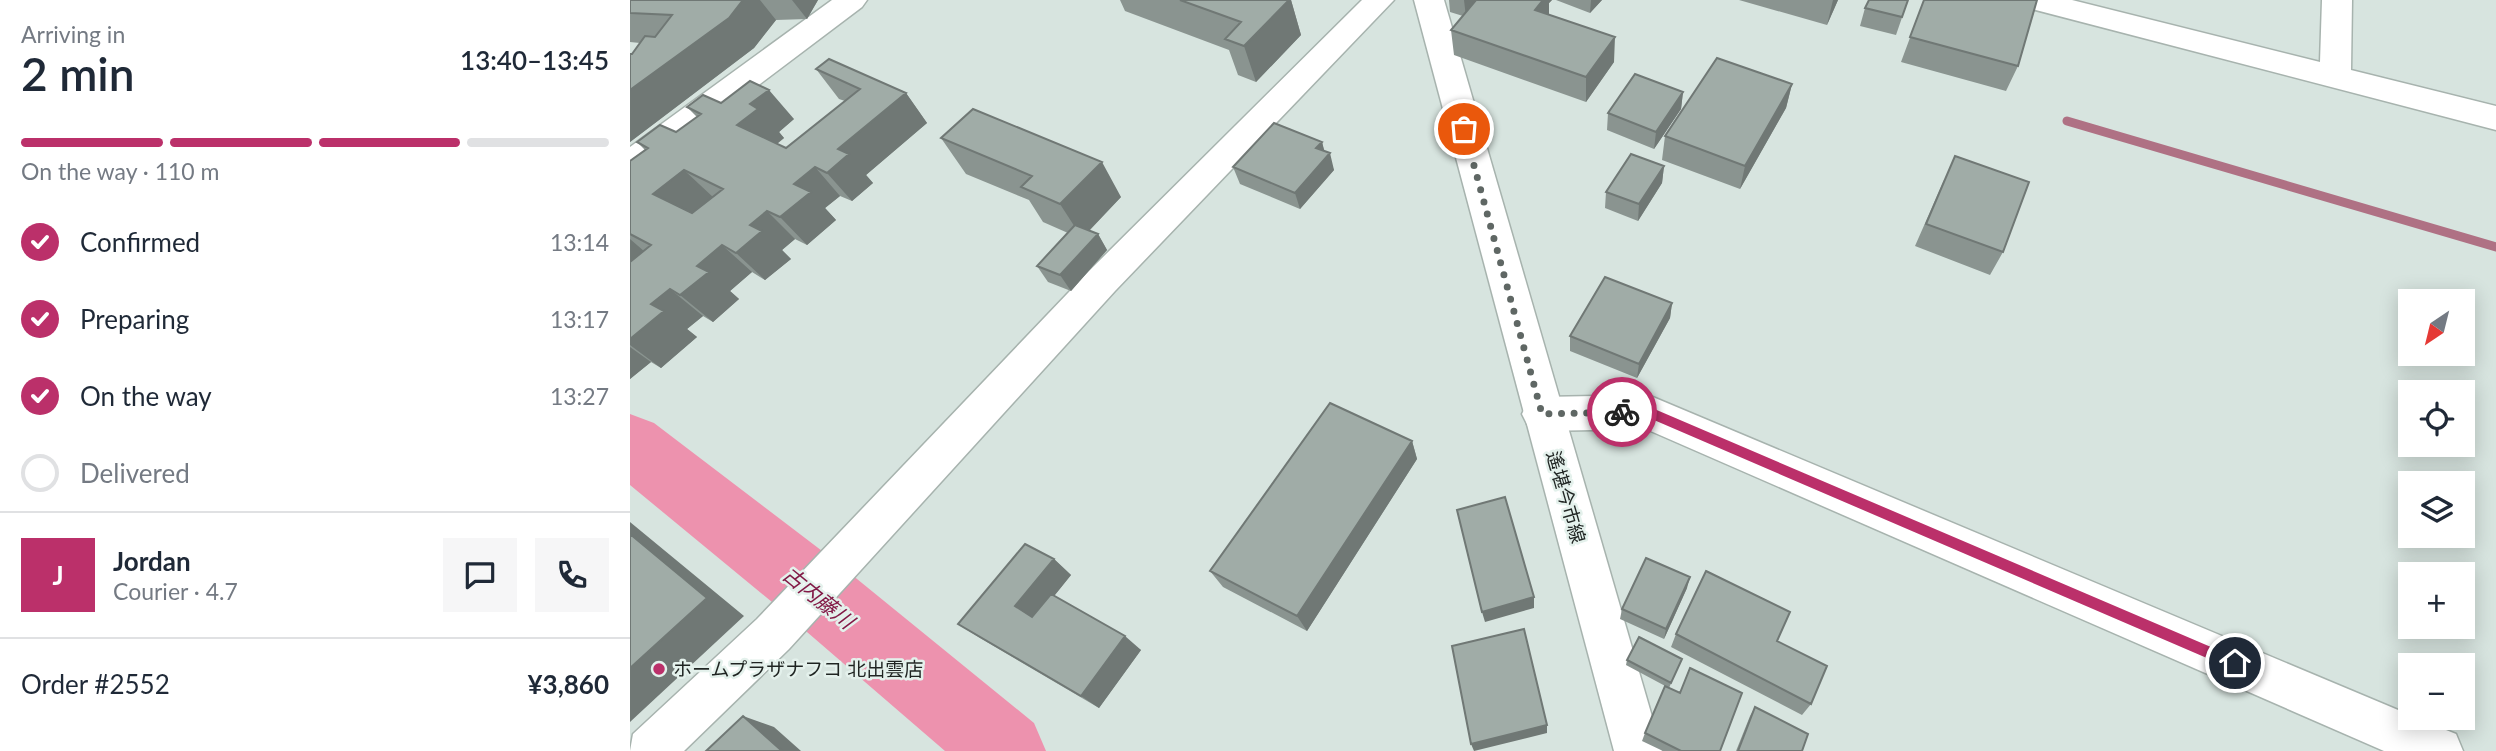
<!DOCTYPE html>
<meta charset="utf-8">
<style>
body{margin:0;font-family:Lato,"Noto Sans JP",sans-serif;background:#f6f6f7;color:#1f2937;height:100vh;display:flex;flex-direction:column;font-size:26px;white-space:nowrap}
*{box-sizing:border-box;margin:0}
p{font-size:23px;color:#747a83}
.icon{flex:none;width:38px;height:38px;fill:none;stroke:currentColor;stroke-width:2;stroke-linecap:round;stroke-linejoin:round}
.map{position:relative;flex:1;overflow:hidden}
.drawer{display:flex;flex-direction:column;background:#fff;width:630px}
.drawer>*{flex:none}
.needle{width:46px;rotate:215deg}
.tools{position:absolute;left:1768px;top:289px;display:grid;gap:14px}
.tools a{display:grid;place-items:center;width:77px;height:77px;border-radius:0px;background:#fff;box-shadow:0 4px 18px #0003;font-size:35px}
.pin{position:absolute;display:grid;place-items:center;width:60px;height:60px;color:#fff;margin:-30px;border:4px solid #fff;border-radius:50%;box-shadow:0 2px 7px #0007}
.courier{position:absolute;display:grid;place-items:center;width:70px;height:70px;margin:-35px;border:5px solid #bb306a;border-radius:50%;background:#fff;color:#222;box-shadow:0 2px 9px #0007}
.head em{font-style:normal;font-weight:600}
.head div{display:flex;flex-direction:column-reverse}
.head{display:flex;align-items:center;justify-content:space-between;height:119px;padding:0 21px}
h1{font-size:46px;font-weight:600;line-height:52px}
.bar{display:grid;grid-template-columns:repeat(4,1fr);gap:10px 7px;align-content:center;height:84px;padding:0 21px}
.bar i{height:9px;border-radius:5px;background:#e0e1e3}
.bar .active{background:#bb306a}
.bar p{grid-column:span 4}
.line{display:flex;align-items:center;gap:18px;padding:0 21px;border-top:2px solid #e0e1e3}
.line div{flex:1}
.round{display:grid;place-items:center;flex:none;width:74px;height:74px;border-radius:0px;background:#f6f6f7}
ol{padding:0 21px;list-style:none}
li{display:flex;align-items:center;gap:21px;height:77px}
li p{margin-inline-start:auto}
li .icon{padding:7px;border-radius:50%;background:#bb306a;color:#fff;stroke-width:4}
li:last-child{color:#747a83}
li i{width:38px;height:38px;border:4px solid #e0e1e3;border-radius:50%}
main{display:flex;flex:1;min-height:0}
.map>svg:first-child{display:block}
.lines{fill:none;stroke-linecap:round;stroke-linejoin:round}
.stream{stroke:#af7184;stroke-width:9}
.river{fill:#ed92ae;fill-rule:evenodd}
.minor-casing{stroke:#a7b3ae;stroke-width:3}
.major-casing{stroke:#a7b3ae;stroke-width:3}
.minor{fill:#fff;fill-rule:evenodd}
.major{fill:#fff;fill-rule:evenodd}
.wall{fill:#8a9490}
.shaded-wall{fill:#707875}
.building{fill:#a0aca7;stroke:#707875;stroke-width:2;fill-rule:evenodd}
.route{fill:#bb306a}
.done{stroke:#5f6764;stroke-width:7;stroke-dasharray:0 12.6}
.poi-dot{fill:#bb306a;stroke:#e4f1ec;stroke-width:2.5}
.labels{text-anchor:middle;stroke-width:5;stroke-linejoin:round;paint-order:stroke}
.street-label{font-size:19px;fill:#1f2422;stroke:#e4f1ec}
.poi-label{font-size:19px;fill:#1f2422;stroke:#e4f1ec;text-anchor:start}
.water-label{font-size:21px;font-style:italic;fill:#821946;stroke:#e4f1ec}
</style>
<main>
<section class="drawer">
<div class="head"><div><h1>2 min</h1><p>Arriving in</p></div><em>13:40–13:45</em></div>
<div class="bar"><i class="active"></i><i class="active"></i><i class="active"></i><i></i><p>On the way · 110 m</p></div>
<ol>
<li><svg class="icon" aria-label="check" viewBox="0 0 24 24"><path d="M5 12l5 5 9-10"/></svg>Confirmed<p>13:14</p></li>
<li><svg class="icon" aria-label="check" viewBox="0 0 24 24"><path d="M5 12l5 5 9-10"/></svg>Preparing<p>13:17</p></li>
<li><svg class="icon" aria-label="check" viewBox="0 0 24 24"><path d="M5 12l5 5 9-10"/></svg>On the way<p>13:27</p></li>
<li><i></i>Delivered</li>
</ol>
<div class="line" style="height:126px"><b class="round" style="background:#bb306a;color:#fff">J</b><div><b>Jordan</b><p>Courier · 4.7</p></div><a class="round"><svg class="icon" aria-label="chat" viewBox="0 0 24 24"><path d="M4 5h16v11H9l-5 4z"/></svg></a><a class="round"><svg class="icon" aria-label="phone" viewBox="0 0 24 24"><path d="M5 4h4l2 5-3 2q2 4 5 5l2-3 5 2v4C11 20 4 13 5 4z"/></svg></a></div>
<div class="line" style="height:91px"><div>Order #2552</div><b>¥3,860</b></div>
</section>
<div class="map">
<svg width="1866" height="751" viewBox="0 0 1866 751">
<rect width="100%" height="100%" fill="#d7e4df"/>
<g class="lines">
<!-- stream -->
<path class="stream" d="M1437,121L1866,247"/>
<!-- river -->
<path class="river" d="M0,414L24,423L200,557L404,723L416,751H315L148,607L0,485Z"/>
<defs>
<path id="minor" d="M202,0H237L232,7L12,173L0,176V147Z
M732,0H764L485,291L159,649L54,751H0L3,734L127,619L459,271Z
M1389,0H1442L1690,62L1692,0H1722L1721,70L1866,106V130L1394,7Z
M1018,395L1780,715V718H1786L1826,734L1833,751H1754L1016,429L912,431L898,426L892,414L898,402L912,397Z"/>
<path id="major" d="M784,0H814L1032,751H984Z"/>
</defs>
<!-- minor casing -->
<use href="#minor" class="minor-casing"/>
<!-- major casing -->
<use href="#major" class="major-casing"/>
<!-- minor -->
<use href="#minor" class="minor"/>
<!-- major -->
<use href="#major" class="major"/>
</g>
<!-- wall -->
<path class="wall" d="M0,0H188L177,19L146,20L124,48L0,142V54H2L10,43L0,42Z
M490,0H661L671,35L626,82L608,75L599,50L495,11Z
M819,0H922L919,3V15L984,62L956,102L824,55L821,30L833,16L820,12Z
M926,0H972L960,13Z
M1109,0H1208L1197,25Z
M1278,0L1266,35L1230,26L1235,8Z
M1294,0L1388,66L1376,91L1271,62Z
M186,69L276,93L297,123L236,175L243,183L222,201L210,196L195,208L206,220L177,245L165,239L152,250L161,259L135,280L122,272L100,291L109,299L83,322L73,316L57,329L67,337L31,368L21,362L0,379V161L15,150L7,142L46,132L67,117L57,107L91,103L164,119L149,132L154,138L147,144L156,148L215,101L209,99Z
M1162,84L1156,108L1110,189L1032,160L1035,136Z
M1053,92L1051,109L1024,149L977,130L978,113Z
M311,138L491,197L459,231L468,234L477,250L441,291L418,282L407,266L438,233L413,222L399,200L336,174Z
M692,142L694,151L704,170L670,209L610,184L603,167Z
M1034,166L1032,183L1008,221L975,208L976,192Z
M1314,180L1373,252L1360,275L1285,246Z
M1042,303L1040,318L1007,378L940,351V336Z
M782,441L787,459L677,631L593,587L580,571Z
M424,559L441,575L424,596L511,650L469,708L350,638L328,624Z
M1057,588L1034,639L990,619L992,609Z
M1046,634L1147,641L1181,704L1172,715L1041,647Z
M1052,659L1039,688L996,665L997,660Z
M1125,707L1172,751H1106L1120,716Z
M1015,733L1090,751H1033L1012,741Z"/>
<!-- shaded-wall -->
<path class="shaded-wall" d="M113,0H130L146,20L124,48L0,142V90Z
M162,0H188L177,19Z
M659,0H661L671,35L626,82L614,46Z
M834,0H850L836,17Z
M913,0H922L919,3V18L905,10Z
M961,0H972L960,13Z
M1203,0H1208L1197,25Z
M985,37L984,62L956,102V77Z
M1162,84L1156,108L1110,189L1115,166Z
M139,90L164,119L149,132L154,138L134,154L107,125L120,104Z
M1053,92L1051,109L1024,149L1026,132Z
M276,93L297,123L236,175L243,183L222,201L197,173L208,149Z
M692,142L696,157L700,153L704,170L670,209L665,193L686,148Z
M472,162L491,197L452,238L430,204Z
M1034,166L1032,183L1008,221L1009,204Z
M185,167L210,196L195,208L206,220L177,245L150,217L164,184Z
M54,170L84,198L54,222L23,194Z
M137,211L165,239L152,250L161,259L135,280L106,253L120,225Z
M468,234L477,250L441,291L430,275Z
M0,239L15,252L0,264Z
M92,245L122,272L100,291L109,299L83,322L50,295L67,266Z
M40,289L73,316L57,329L67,337L31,368L0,345V339L21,304Z
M1042,303L1040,318L1007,378L1009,364Z
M0,347L21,362L0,379Z
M782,441L787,459L677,631L667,616Z
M0,522L114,616L0,722Z
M424,559L441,575L404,621L385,606Z
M1060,577L1057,588L1034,639L1036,629Z
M904,597V608L855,622L852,612Z
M495,636L511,650L469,708L451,696Z
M113,716L144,727L171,751H152Z
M917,725V733L844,751L841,744Z"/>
<!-- building -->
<path class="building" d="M0,0H113L99,18L0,90V54H2L15,36L25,37L42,15L0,13Z
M550,0H659L614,46L595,39L611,22Z
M846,0H913L905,10L985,37L956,77L821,30Z
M1239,0H1278L1272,17L1235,8Z
M1294,0H1407L1388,66L1280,37Z
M1087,58L1162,84L1115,166L1035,136Z
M199,59L276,93L208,149L219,154L197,173L185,167L164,184L181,192L150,217L137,211L120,225L132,231L106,253L92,245L67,266L79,272L50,295L40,289L21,304L34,311L0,339V262L21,245L0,234V161L18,148L7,142L30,125L46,132L71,114L57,107L73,95L91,103L120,81L139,90L120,104L128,109L107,125L156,148L230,89L186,69ZM54,170L93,189L62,213L23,194Z
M1005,74L1053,92L1026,132L978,113Z
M343,109L472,162L430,204L391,187L402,176L311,138Z
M644,123L692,142L686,148L700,153L665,193L603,167Z
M1001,154L1034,166L1009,204L976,192Z
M1325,156L1399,182L1373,252L1296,224Z
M445,225L468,234L430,275L407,266Z
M975,277L1042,303L1009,364L940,336Z
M700,403L782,441L667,616L580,571Z
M875,497L904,597L852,612L827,510Z
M0,534L77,598L0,668Z
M395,544L424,559L385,606L402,617L421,594L495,636L451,696L328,624Z
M1016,558L1060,577L1036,629L992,609Z
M1076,571L1160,612L1147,641L1197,666L1181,704L1046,634Z
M894,629L917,725L841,744L822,646Z
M1009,637L1052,659L1041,683L997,660Z
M1060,668L1112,693L1090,751H1051L1015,733L1035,686L1050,693Z
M1125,707L1178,734L1172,751H1108Z
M113,716L152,751H76Z"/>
<!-- route -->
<path class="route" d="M992,407L1022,408L1609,659V668H1600L1017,417L987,416L986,412Z"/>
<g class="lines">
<!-- done -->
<path class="done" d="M834,129L912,414L992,412"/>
</g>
<!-- markers -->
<circle class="poi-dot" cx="29" cy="669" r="7"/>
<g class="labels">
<!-- street labels -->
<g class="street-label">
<text transform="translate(936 497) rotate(74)" y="7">遙堪今市線</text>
</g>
<!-- poi labels -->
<g class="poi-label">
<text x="43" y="676">ホームプラザナフコ 北出雲店</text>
</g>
<!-- water labels -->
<g class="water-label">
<text transform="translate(188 598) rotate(39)" y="7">古内藤川</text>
</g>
</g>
</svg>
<div class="tools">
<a><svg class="needle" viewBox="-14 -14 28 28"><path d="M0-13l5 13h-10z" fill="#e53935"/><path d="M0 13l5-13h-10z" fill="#747a83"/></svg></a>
<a><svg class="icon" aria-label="locate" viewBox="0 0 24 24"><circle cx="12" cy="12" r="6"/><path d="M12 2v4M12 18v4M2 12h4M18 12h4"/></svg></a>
<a><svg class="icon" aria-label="layers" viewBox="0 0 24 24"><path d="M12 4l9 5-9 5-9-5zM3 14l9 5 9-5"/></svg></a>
<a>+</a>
<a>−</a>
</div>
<div class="pin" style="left:834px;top:129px;background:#ea580c"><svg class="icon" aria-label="bag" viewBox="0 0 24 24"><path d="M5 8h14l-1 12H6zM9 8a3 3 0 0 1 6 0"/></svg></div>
<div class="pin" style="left:1605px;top:663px;background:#1f2937"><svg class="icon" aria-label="home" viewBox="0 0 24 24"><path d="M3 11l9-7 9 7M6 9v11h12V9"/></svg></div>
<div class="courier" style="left:992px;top:412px"><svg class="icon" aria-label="bike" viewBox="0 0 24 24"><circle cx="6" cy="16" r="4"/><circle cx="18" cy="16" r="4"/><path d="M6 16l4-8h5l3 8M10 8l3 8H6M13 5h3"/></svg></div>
</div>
</main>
